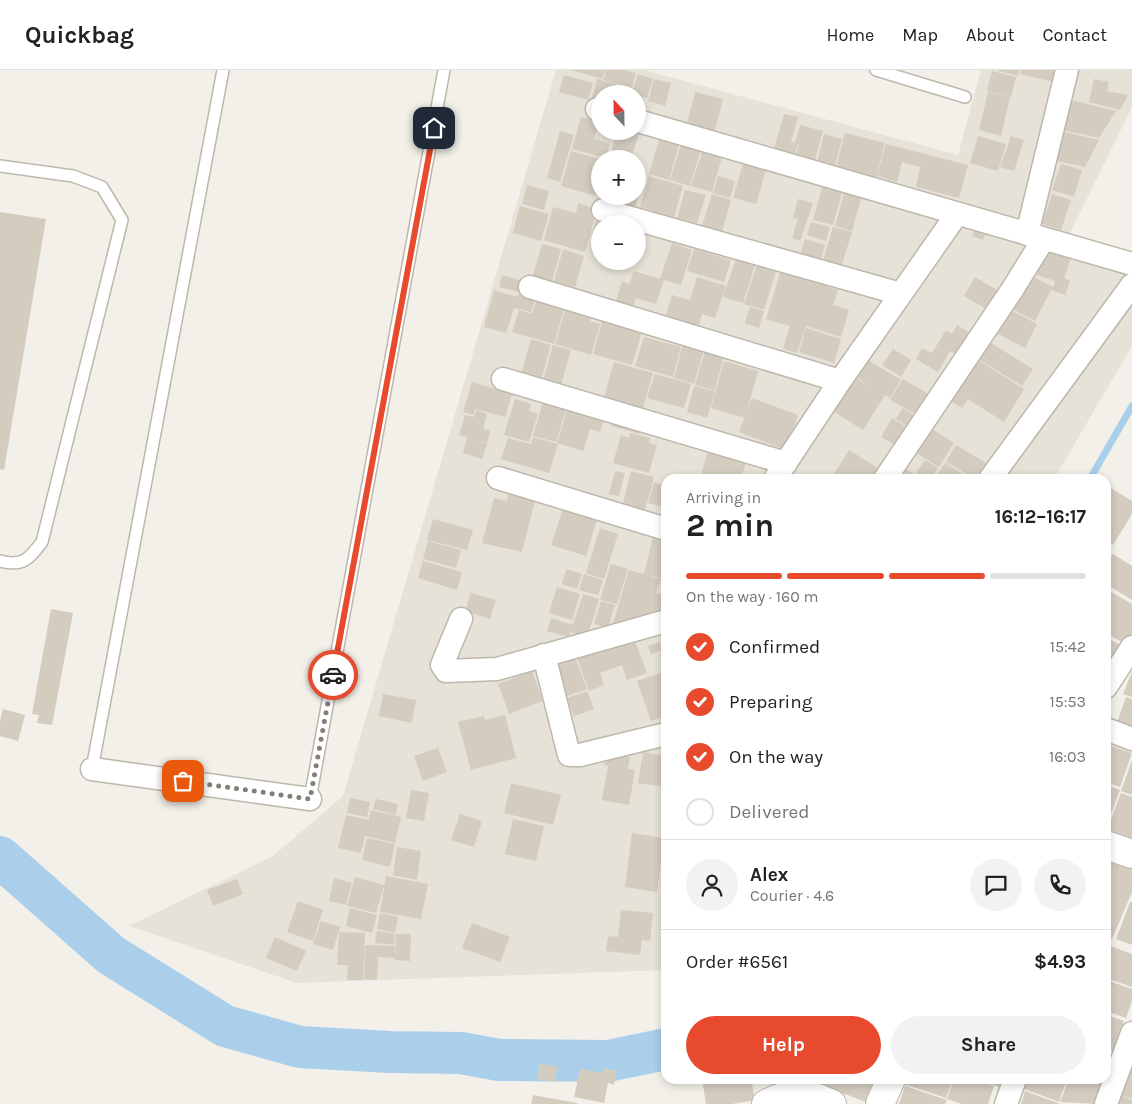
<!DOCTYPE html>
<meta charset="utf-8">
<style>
body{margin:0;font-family:Karla,sans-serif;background:#f2f2f2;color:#222;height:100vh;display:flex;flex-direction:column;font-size:19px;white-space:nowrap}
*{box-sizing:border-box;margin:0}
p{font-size:16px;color:#767676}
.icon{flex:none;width:28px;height:28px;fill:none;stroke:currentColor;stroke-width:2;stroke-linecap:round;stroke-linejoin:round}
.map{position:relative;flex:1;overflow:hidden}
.drawer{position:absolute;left:661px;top:404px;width:450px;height:610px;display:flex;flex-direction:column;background:#fff;border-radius:15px;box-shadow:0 2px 8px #0003}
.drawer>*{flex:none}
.needle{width:32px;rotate:338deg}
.controls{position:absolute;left:591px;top:15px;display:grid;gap:10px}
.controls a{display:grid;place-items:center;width:55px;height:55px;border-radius:50%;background:#fff;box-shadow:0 2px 8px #0003;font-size:25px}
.pin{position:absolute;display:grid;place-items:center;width:42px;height:42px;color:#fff;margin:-21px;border-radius:10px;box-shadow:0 2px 8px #0006}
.courier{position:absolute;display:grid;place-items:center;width:50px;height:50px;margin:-25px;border:4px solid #e74a2c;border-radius:50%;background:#fff;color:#222;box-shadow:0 1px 6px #0007}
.summary em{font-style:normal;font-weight:700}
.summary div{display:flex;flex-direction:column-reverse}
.summary{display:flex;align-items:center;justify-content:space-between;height:85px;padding:0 25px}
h1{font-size:32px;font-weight:700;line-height:38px}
.bar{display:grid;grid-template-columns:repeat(4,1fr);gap:8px 5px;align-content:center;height:60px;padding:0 25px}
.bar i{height:6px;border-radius:4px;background:#e0e0e0}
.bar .on{background:#e74a2c}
.bar p{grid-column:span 4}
.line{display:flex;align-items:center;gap:12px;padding:0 25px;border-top:1px solid #e0e0e0}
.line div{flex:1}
.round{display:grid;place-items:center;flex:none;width:52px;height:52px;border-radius:26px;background:#f2f2f2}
ol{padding:0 25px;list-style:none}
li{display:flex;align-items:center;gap:15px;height:55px}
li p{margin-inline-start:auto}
li .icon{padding:5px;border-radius:50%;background:#e74a2c;color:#fff;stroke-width:4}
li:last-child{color:#767676}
li i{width:28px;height:28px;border:2px solid #e0e0e0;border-radius:50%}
.cta{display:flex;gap:10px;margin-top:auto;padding:10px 25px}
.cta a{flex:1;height:58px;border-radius:30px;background:#e74a2c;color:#fff;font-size:20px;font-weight:700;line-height:58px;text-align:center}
.cta a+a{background:#f2f2f2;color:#222}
header{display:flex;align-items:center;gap:30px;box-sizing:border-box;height:70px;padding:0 25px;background:#fff;border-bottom:1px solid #e0e0e0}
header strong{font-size:24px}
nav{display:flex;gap:28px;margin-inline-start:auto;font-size:18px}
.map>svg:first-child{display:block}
.residential{fill:#e6e2d7;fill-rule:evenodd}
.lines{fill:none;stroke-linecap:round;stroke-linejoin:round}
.stream{stroke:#aacfea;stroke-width:7}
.river{stroke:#aacfea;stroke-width:42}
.building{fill:#d3ccbf}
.service-casing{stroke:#bdb7ac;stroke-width:14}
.minor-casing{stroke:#bdb7ac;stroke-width:25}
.tertiary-casing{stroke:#bdb7ac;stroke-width:30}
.service{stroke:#fff;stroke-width:11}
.minor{stroke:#fff;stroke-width:22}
.tertiary{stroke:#fff;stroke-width:28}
.done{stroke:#837e76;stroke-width:5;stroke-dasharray:0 9}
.route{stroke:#e74a2c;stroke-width:6}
</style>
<header>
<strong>Quickbag</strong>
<nav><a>Home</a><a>Map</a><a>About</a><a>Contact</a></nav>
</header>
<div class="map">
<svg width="1132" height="1034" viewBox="0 0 1132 1034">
<rect width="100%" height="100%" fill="#f3f0e9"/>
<!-- residential -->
<path class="residential" d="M556,0H644L958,85L981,0H1132V37L1065,173L1132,205V276L1054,409H666V900L297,913L129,856L273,786L343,726ZM600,24H638V61H600ZM600,89H638V126H600ZM600,154H638V191H600Z"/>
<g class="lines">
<!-- stream -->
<path class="stream" d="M1090,409L1132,336"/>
<!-- river -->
<path class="river" d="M0,787L111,885L225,956L300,977L390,982L461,983L499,990L608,991L666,979"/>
</g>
<!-- building -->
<path class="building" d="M572,0H605L602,9Z
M606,0H624L636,3L632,18L603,10Z
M996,0H1019L1018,6Z
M1021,0H1061L1058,13L1020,4Z
M992,1L1016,7L1011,27L987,21Z
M638,4L653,9L647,28L638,26V24H632Z
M564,5L593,13L588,30L559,22Z
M597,9L626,17L624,24H600V34L591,31Z
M654,9L671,13L665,36L648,31Z
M1094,9L1109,12L1107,21L1128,25L1120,40L1089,32Z
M695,22L723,29L714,64L686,57Z
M988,22L1010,27L1001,66L979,60Z
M1071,30L1116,41L1099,68L1063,60Z
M784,44L798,47L791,72L798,74L794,88L773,83Z
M581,47L599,52L594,69L610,74L606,88L572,79Z
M800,55L823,61L814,93L795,88L799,74L795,73Z
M560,61L574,65L560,112L547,108Z
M617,61L639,63L631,89H609Z
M1064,62L1099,70L1085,97L1057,91Z
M845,63L885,73L876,108L836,97Z
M824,64L842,69L835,96L817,92Z
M978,66L1006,74L998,101L970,93Z
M1011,66L1024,70L1014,101L1000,97Z
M659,70L679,75L669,110L649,104Z
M681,74L701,79L690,116L670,110Z
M886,74L968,95L959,128L916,117L922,88L920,97L902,92L897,112L877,106Z
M571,81L600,89V113L596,126L561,116Z
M702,82L722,87L712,122L691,116Z
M743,94L766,100L756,134L733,128Z
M1061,94L1082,100L1074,127L1052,120Z
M638,102L645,104L635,138L600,128V126H638Z
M649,106L683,116L674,147L640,137Z
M718,106L735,111L730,128L713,123Z
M823,114L843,120L833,155L813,150Z
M527,115L549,121L544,140L522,134Z
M685,120L706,125L697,153L677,148Z
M845,120L862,125L852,161L835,156Z
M712,124L731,130L722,162L702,156Z
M1052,124L1071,130L1061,160L1042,154Z
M798,129L813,133L800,171L792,168L798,149L793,148Z
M578,133L597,139L585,182L544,170L553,137L576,143Z
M520,136L549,144L541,171L513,163Z
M0,142L46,149L4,400L0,399Z
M596,151L604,153L600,154V170L591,168Z
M811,152L830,157L826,171L807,165Z
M833,157L852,162L841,197L823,191Z
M975,158L986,162L983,170L972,166Z
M805,169L825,175L820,193L799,187Z
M672,173L692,180L681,215L664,210L656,234L636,228L632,239L615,234L622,211L629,214L634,201L660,209Z
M542,174L561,179L552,211L533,206Z
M563,179L584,186L575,217L554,211Z
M694,179L731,190L724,212L687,201Z
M1046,179L1071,188L1064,208L1070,211L1065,225L1051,220L1035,251L1006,236L1024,202L1053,217L1055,211L1037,205Z
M736,189L755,195L743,233L723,227Z
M757,195L776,201L764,240L744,234Z
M781,200L838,220L833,235L849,240L841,267L806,256L797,283L783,279L790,256L766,249Z
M502,205L525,212L522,223L499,217Z
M697,207L726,216L715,248L702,244L698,258L665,248L672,225L690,230Z
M975,207L999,221L988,240L964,226Z
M494,220L517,227L518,224L535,229L531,242L514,238L506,263L484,257Z
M537,228L565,236L554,274L512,262L519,240L532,244Z
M566,237L592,245L590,251L600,254L591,285L555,274Z
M750,237L764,241L759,258L745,253Z
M1007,238L1037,254L1025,278L994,262Z
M603,248L643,259L632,295L593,284Z
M957,255L977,267L964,289L950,281L938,302L916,289L922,278L932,283L946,260L952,264Z
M806,258L841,269L834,293L799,282Z
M644,267L681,277L673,307L635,296Z
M531,269L551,275L541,310L521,304Z
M684,270L705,276L694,314L674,308Z
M986,270L1033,299L1022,316L975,287Z
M553,275L571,280L561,315L543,310Z
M706,277L725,282L715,320L695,315Z
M893,279L911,290L901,307L882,295Z
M975,288L1024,319L1004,352L968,329L962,338L949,330Z
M868,290L901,310L890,328L885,325L863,360L834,342L855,308L868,315L858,308Z
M724,291L758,301L745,348L711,338Z
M614,292L653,303L643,338L604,327Z
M655,304L691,314L684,338L647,328Z
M903,309L930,325L917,345L890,330Z
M472,312L512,324L505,347L475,339L473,345L463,342Z
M694,316L715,321L707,348L687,342Z
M752,328L798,345L786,380L739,362Z
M515,329L531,334L529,341L538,344L529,372L504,365Z
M544,329L567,336L556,372L533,366Z
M568,336L605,348L600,362L590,359L583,381L557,373Z
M903,338L914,345L907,356L896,349Z
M476,340L487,344L483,359L490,361L487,373L473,370L487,374L482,389L463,383L467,367L459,365L465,345L474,347Z
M614,344L644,352L640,364L611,356Z
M892,348L906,357L895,375L881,367Z
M932,359L954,373L939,397L916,383Z
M630,363L650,368L649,373L657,375L649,403L613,393L621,365L629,368Z
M533,367L558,374L549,403L501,389L508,368L531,374Z
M956,375L986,393L976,409L946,392Z
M709,377L747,388L741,409H700Z
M849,380L878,398L871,409H831Z
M925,390L938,398L931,409H924L916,403Z
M945,393L971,409H935Z
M900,395L922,409H892Z
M615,401L625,403L619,426L609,424Z
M631,401L654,407L645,440L623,433Z
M654,412L666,416L665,437L648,433Z
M1106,415L1132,431V444L1113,475L1106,471V443L1109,439L1106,438Z
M508,424L535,431L522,482L482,473L494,428L507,431Z
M565,433L599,443L586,486L551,475Z
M433,449L473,460L467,480L427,470Z
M600,458L618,464L604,509L586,503Z
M654,463L666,466V509L644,504Z
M428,471L461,480L456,498L423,489Z
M1113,484L1132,496V530L1106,514V495Z
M423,491L462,502L457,520L418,508Z
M611,494L628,499L617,534L600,530Z
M566,499L582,504L577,519L562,514Z
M629,500L661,509L656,523L666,526V538L613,553Z
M584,504L603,510L598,525L579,520Z
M557,517L580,524L572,550L549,543Z
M1108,520L1132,534V567L1127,575L1106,563V523Z
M471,523L496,530L490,549L465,541Z
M583,524L599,529L587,567L570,562L569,567L547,561L551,548L573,555Z
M601,531L615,535L608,558L594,554Z
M51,539L73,543L52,655L37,653L39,645L32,644Z
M1106,567L1124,577L1106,597Z
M634,568L647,603L627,610L622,595L600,603L604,615L589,621L577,588L614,575L617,583L614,574Z
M659,572L662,580L651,584L648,576Z
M575,587L587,619L567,626L555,593Z
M532,601L543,631L509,644L498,614Z
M666,601V646L651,651L637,611Z
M1132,602V627L1123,624Z
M587,621L594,639L574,646L567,628Z
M383,624L416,630L412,653L379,646Z
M1126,627L1132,629V665L1115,658Z
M3,639L25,645L18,671L0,666V651Z
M505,645L516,688L471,700L458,652L484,646L485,650Z
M1106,674L1132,683L1120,717L1106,712Z
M438,678L447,702L423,711L414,686Z
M643,682L666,686V717L638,713Z
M606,683L630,687L628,699L635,700L629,735L602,730L608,696L604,695Z
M1132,690V725L1121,721Z
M511,713L561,725L553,755L504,743Z
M1106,715L1120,720L1106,757Z
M411,720L429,723L424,751L406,748Z
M1121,723L1132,727V773L1106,763Z
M350,728L370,732L367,747L347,743Z
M376,729L398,734L396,745L373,739Z
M371,740L401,747L395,773L365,766L361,783L338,778L346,745L369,750Z
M460,744L482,751L474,777L451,770Z
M513,749L544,756L536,791L505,784Z
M632,763L664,768L657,822L625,817Z
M367,768L395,774L390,797L362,790Z
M397,777L421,781L417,810L393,805Z
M1106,788L1132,794V822L1112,869L1106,867Z
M386,806L428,814L421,849L380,842Z
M355,807L384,815L376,843L347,836Z
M334,808L352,813L346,835L329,831Z
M237,809L243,824L213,836L207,820Z
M298,831L323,840L313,871L287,862Z
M1130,832H1132V875L1116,869Z
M350,838L377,845L372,863L346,856Z
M621,840L653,843L650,871L642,870L640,885L606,881L608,866L618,867Z
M380,843L398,847L395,863L377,859Z
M321,851L340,857L333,880L313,874Z
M472,853L510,867L500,892L462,878Z
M377,861L395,864L394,875L375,873Z
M339,862L365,863L363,910H347L348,895H337Z
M396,864H411L410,891L395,890Z
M275,867L306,881L297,901L266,888Z
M365,875L395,876V888L378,887L377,910L364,909Z
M1110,876L1132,884V917L1106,908V887Z
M1106,910L1132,919V931L1126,948L1106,941Z
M1106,945L1124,951L1113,981L1106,979Z
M1132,991V1029L1118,1024Z
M539,994L557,996L555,1012L538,1010Z
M604,998L617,1001L614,1015L608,1013L604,1033L574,1027L580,999L603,1003Z
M702,1009H751L755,1030L732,1034H706Z
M815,1009H883L871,1034L814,1012Z
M906,1009H953L946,1028L904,1014Z
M954,1009H973L994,1016L988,1034H962L947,1029Z
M977,1009H1005L1002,1018Z
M1022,1009H1067L1059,1032L1019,1017Z
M1069,1009H1090L1105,1014L1097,1034L1060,1032Z
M905,1016L947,1030L945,1034H899Z
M1025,1021L1060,1034H1021Z
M1118,1024L1132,1030V1034H1114Z
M533,1025L577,1033V1034H531Z"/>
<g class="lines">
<defs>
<path id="service" d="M876,0L965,27
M0,96L73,106L102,117L122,150L42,472C29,489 23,497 0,491
M92,699L223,0
M310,729L444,0"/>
<path id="minor" d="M597,39L600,40
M638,51L1132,194
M603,140L901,224
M1027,164L1067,0
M530,217L840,311
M503,309L786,393
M498,408L666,459
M775,409L840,311L957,144
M885,409L1012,220L1043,170
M990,409L1132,215
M461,549L442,595L446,601L497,599L666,551
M544,585L569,685H580L666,664
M1106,617L1132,577
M1106,659L1132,669
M92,699L310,729
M1006,1034L1015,1009
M1106,1034L1132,963"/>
<path id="tertiary" d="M1106,775L1132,784
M766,1034C795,1019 803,1021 832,1034
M880,1034L891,1009"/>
</defs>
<!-- service casing -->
<use href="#service" class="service-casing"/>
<!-- minor casing -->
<use href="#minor" class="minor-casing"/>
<!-- tertiary casing -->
<use href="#tertiary" class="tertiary-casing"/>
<!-- service -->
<use href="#service" class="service"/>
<!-- minor -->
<use href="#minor" class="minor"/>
<!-- tertiary -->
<use href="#tertiary" class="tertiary"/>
</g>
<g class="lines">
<!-- done -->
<path class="done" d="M183,711L310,729L333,605"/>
<!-- route -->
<path class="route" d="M333,605L434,58"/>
</g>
</svg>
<div class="controls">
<a><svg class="needle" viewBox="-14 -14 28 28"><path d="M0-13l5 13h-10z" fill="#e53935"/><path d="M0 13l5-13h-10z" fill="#767676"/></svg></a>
<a>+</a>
<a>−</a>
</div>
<div class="pin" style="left:183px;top:711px;background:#ea580c"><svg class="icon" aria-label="bag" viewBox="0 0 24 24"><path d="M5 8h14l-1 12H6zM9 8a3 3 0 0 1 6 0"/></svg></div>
<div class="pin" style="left:434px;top:58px;background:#1f2937"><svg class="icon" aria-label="home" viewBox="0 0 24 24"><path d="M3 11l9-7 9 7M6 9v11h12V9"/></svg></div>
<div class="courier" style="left:333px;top:605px"><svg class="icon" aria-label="car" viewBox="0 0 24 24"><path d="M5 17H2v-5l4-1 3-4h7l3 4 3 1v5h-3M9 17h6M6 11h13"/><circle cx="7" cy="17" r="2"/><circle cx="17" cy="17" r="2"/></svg></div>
<section class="drawer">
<div class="summary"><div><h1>2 min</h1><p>Arriving in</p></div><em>16:12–16:17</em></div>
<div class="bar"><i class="on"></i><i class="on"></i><i class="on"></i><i></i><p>On the way · 160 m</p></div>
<ol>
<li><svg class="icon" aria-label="check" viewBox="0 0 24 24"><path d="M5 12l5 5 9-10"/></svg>Confirmed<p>15:42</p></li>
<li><svg class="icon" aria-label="check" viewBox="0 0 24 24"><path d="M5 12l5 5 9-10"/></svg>Preparing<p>15:53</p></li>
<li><svg class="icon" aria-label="check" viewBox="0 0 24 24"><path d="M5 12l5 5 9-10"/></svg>On the way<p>16:03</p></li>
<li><i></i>Delivered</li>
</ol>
<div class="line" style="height:90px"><a class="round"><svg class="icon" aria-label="person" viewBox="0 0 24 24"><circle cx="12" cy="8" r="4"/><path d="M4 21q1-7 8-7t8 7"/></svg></a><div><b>Alex</b><p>Courier · 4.6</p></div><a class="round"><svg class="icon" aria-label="chat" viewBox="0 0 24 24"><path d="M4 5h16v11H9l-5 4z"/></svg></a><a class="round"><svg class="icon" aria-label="phone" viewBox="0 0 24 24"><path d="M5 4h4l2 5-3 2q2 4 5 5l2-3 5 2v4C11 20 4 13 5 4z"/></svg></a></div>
<div class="line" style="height:65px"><div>Order #6561</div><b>$4.93</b></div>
<div class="cta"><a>Help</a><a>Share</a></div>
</section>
</div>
